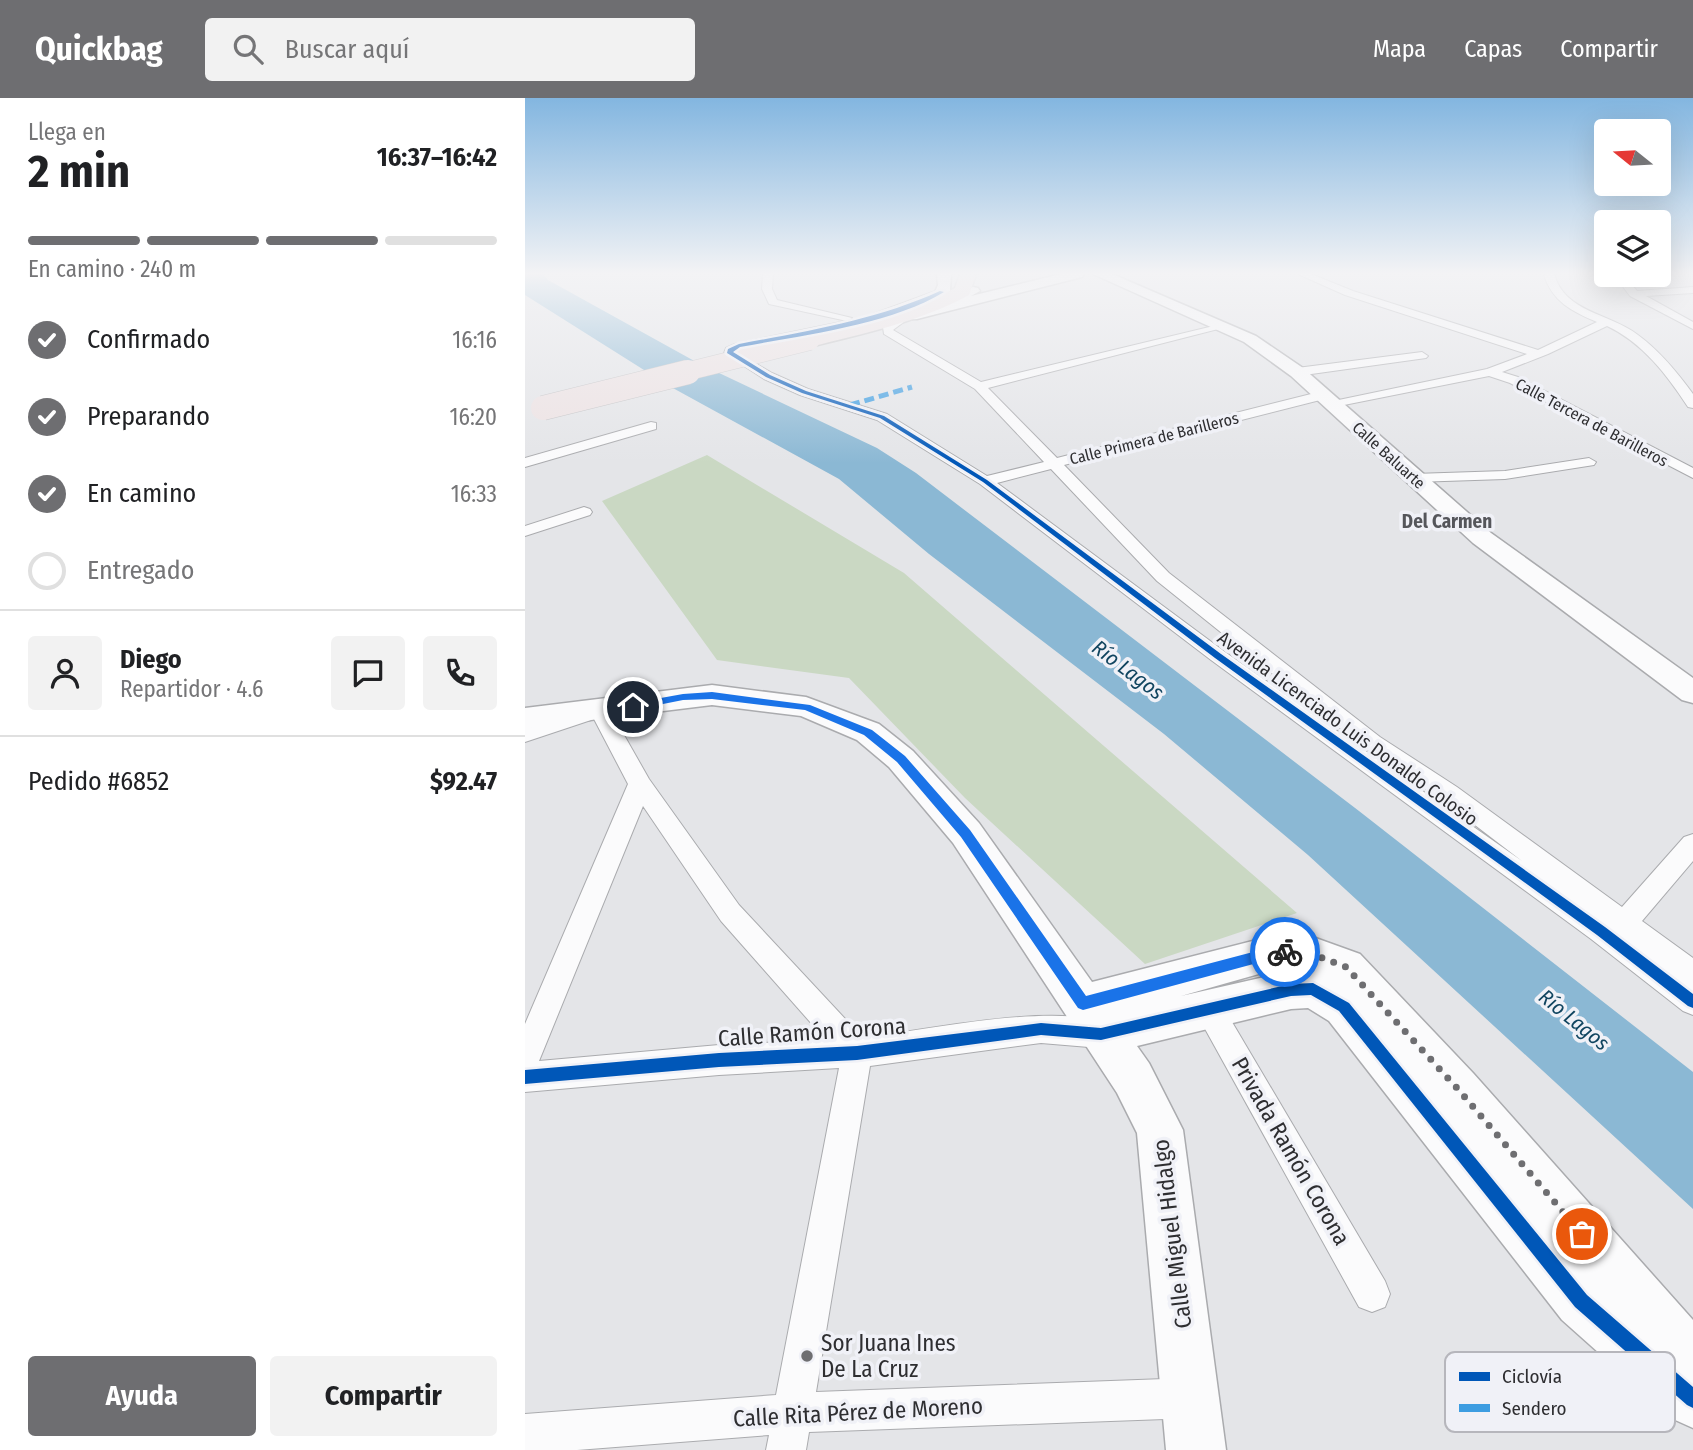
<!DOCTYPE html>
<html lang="es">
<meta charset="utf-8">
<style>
body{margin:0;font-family:"Fira Sans Condensed",sans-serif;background:#f2f2f2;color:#202124;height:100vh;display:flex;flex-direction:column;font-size:26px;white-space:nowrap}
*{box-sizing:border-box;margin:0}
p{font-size:23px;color:#757577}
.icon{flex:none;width:38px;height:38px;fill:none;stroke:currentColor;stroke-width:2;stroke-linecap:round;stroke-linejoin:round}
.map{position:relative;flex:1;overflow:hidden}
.panel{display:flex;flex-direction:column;background:#fff;width:525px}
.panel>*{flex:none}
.needle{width:46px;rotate:288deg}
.controls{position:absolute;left:1069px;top:21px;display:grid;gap:14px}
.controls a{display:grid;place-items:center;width:77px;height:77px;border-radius:7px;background:#fff;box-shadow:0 7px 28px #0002;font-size:35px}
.pin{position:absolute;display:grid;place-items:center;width:60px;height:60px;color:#fff;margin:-30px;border:4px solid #fff;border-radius:50%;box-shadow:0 2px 7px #0007}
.courier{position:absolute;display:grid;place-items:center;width:70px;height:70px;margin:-35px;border:5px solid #1a73e8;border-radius:50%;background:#fff;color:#222;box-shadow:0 2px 9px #0007}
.overview em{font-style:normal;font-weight:700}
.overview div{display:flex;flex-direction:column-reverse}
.overview{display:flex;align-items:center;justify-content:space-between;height:119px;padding:0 28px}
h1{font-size:46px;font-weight:700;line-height:52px}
.bar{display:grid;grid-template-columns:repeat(4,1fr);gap:10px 7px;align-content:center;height:84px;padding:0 28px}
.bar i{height:9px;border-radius:5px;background:#e0e0e0}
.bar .selected{background:#6e6e71}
.bar p{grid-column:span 4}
.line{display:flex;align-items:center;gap:18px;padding:0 28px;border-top:2px solid #e0e0e0}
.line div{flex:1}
.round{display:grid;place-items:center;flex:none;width:74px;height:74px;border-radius:7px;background:#f2f2f2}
ol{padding:0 28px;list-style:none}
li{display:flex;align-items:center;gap:21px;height:77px}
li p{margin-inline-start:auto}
li .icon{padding:7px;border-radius:50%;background:#6e6e71;color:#fff;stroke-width:4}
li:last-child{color:#757577}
li i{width:38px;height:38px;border:4px solid #e0e0e0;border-radius:50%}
.button{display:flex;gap:14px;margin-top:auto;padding:14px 28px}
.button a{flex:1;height:80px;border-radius:7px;background:#6e6e71;color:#fff;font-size:28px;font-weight:700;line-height:80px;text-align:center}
.button a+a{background:#f2f2f2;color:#202124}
header{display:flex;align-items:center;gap:42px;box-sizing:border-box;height:98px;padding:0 35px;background:#6e6e71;color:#fff}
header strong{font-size:33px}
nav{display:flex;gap:38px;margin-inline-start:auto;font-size:24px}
.search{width:490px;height:63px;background:#f2f2f2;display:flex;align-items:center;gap:18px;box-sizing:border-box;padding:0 24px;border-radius:7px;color:#757577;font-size:26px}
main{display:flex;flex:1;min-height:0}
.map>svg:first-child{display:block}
.green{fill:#cad8c3}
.water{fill:#8bb8d4}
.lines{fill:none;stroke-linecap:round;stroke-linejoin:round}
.street-casing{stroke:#aaabae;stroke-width:2}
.secondary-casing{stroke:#aaabae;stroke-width:3}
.highway-casing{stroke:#c0c0c2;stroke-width:3}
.street{fill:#fbfbfc;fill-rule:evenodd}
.secondary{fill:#fbfbfc;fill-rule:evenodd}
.highway{fill:#ede2e3;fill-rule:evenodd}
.highway-bridge-far1-casing{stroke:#c0c0c2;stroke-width:19;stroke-linecap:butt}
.highway-bridge-casing{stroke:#c0c0c2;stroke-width:25;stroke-linecap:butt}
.highway-bridge-far1{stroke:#ede2e3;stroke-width:18}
.highway-bridge{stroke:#ede2e3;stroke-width:24}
.quiet{stroke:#3d9de1;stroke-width:5;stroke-dasharray:10 5;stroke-linecap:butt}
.cycleway-casing{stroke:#f0f1f7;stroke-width:5}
.cycleway{fill:#0057b8;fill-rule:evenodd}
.route{fill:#1a73e8}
.done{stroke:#6e6e71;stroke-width:7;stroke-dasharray:0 12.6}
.poi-dot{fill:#6e6e71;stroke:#f0f1f7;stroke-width:2.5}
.labels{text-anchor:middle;stroke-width:7;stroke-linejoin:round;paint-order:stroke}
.far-street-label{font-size:16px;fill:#2e2e31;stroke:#f0f1f7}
.far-quarter-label{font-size:19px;font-weight:bold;fill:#55565b;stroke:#f0f1f7}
.street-label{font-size:19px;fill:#2e2e31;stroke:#f0f1f7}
.water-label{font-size:21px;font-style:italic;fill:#114560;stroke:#f0f1f7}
.near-street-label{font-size:23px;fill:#2e2e31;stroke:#f0f1f7}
.near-poi-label{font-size:23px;fill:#2e2e31;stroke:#f0f1f7;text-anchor:start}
.key{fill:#f0f1f7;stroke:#b6b6bc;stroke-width:2}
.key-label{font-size:19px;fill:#2e2e31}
</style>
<header>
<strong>Quickbag</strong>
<div class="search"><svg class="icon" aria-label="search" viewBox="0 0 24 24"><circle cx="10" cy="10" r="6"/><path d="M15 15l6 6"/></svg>Buscar aquí</div>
<nav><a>Mapa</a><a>Capas</a><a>Compartir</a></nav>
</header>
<main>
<section class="panel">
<div class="overview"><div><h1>2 min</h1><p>Llega en</p></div><em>16:37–16:42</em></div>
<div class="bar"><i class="selected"></i><i class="selected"></i><i class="selected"></i><i></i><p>En camino · 240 m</p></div>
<ol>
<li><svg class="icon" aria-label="check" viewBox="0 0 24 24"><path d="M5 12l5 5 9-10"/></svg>Confirmado<p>16:16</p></li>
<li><svg class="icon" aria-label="check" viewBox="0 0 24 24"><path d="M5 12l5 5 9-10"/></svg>Preparando<p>16:20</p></li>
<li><svg class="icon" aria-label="check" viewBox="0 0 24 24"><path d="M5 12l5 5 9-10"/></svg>En camino<p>16:33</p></li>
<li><i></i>Entregado</li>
</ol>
<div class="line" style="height:126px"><a class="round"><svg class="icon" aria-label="person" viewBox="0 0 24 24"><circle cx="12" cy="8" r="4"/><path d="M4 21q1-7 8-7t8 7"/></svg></a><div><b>Diego</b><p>Repartidor · 4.6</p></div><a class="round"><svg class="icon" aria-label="chat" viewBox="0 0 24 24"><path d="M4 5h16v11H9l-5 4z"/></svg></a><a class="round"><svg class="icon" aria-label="phone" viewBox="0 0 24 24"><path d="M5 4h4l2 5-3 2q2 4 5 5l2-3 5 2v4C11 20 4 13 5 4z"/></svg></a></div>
<div class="line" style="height:91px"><div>Pedido #6852</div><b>$92.47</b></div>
<div class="button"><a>Ayuda</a><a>Compartir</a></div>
</section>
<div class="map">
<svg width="1168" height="1352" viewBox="0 0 1168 1352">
<rect width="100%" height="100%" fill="#e4e5e8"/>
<!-- green -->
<path class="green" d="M182,357L379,475L772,815L620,866L440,700L324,580L192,562L77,403Z"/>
<!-- water -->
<path class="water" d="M0,176H18L23,182L173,265L352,350L391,375L834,713L1168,974V1111L783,757L639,636L404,456L314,381L146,289L0,197Z"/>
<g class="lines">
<defs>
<path id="street" d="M238,176H248L247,191L252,202L327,220L322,223L244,206L237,191Z
M773,176H786L828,193L1013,252L1072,224C1048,214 1026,203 1019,176H1029C1040,215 1085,215 1113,237C1135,253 1152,274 1168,296V310L1163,309C1142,277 1118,245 1082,228L1023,256L977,274L993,279L1168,370V380L985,285L964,278L804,310V304L962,271L1002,256L820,197Z
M1097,177H1107L1106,186L1112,193L1168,189V195L1121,198L1168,224V231L1105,198L1096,186Z
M413,192L422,194L397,207L347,224L211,254L247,275L283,291L362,316L462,378L519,364L450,291L359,236L358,229L375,218L384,220L368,232L456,284L701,225V229L463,290L532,360L798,293L803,294V300L539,367L644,475L855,639L932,689L1097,809L1159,739L1168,736V763L1117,823L1168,860V917L1158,913L1066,841L686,562L455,386L352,322L275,297L239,281L199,255L201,250L210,246L340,219ZM526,371L632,483L839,649L916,701L997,763L700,554L472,385Z
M897,254L903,258L901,260L772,278L766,274L772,270Z
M126,324L131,325V331L0,369V360Z
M1064,360L1071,364L1069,367L980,381L889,384L882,380L889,376L980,373Z
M59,409L65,411L67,414L65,417L0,438V428Z
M75,605L82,607L124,681L214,807L338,940C401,932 530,904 586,926L591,936L586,946L576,950L516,945L345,968L291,1294L667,1280L681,1286L687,1300L681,1314L667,1320L284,1334L281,1352H241L244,1337L52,1352H0V1316L251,1297L314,970L194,977L0,994V926L103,686L69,621L0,644V629ZM118,708L196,823L301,942L194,947L14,963Z
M684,898L694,902L860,1183L865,1196L860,1209L847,1214L834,1209L674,920L670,911L674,902Z"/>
<path id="secondary" d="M412,176H426L425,193L427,195L448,189L453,190L455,193L446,198L536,176H559L557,179L392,221H380L378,218L380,215L423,204L410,194L413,187Z
M568,176H587L731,238L778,270L966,435L1168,580V605L1157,602L948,445L766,278L719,244Z
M187,587L281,599L354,626L388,653L454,725L567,884L751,837L785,838L835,856L948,975L1168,1222V1330L1148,1321L1037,1222L804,923L783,910L766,911L612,948L624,965L658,1032L701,1352H641L612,1035L592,995L428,745L364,669L332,642L276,618L187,607L0,630V610ZM751,871L784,873H766L656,898Z"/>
<path id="highway" d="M435,176H451L444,197C394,224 340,235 285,249L275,243L278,239C331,226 382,216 430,190Z"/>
</defs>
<!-- street casing -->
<use href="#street" class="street-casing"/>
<!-- secondary casing -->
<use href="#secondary" class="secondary-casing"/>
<!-- highway casing -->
<use href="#highway" class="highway-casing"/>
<!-- street -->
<use href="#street" class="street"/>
<!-- secondary -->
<use href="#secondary" class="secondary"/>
<!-- highway -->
<use href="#highway" class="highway"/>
<defs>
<path id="highway-bridge-far1" d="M156,275L285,243"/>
<path id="highway-bridge" d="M18,310L163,274"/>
</defs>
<!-- highway-bridge-far1 casing -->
<use href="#highway-bridge-far1" class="highway-bridge-far1-casing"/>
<!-- highway-bridge casing -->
<use href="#highway-bridge" class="highway-bridge-casing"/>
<!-- highway-bridge-far1 -->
<use href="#highway-bridge-far1" class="highway-bridge-far1"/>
<!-- highway-bridge -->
<use href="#highway-bridge" class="highway-bridge"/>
<!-- quiet -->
<path class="quiet" d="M325,307L387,289"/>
<defs>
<path id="cycleway" d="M415,193L419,194C365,227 278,237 215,249L208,254L245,277L281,293L359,318L462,382L696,556L1080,829L1168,896V910L1163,908L1072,837L690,560L458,384L355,320L277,295L241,279L202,255L203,251L214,246C283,233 351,222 415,193Z
M788,885L824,905L1062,1197L1168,1289V1310L1162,1307L1050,1209L814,913L786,897L766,898L576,942L516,937L332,962L194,969L0,986V972L194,955L332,948L516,925L576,930L766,886Z"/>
</defs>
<!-- cycleway casing -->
<use href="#cycleway" class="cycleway-casing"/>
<!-- cycleway -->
<use href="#cycleway" class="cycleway"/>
</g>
<!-- sky -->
<linearGradient id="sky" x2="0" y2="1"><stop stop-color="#83b6e0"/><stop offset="0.48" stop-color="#f3f3f5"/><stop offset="1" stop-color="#f3f3f5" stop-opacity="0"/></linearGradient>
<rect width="1168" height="365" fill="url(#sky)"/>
<!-- route -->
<path class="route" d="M187,594L285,607L347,632L380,658L445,732L561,898L751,848L765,850L767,854L760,860H751L558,912L553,910L436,739L372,664L339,637L280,612L187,601L158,602L108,612L103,609L108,605L158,596Z"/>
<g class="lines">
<!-- done -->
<path class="done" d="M760,854L785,855L821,869L932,990L1057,1136"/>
</g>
<!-- markers -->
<circle class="poi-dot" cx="282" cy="1258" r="7"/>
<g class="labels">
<!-- far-street labels -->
<g class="far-street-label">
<text transform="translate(1067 324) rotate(28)" y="6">Calle Tercera de Barilleros</text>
<text transform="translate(629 340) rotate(-14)" y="6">Calle Primera de Barilleros</text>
<text transform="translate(864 357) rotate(42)" y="6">Calle Baluarte</text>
</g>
<!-- far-quarter labels -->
<g class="far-quarter-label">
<text x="922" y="430">Del Carmen</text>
</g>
<!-- street labels -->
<g class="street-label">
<text transform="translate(823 630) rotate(36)" y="7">Avenida Licenciado Luis Donaldo Colosio</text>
</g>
<!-- water labels -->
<g class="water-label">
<text transform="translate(603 572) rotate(37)" y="7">Río Lagos</text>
<text transform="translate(1049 922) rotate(39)" y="7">Río Lagos</text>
</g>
<!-- near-street labels -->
<g class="near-street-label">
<text transform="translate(287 934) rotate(-4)" y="8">Calle Ramón Corona</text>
<text transform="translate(766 1053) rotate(60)" y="8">Privada Ramón Corona</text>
<text transform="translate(647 1136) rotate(-97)" y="8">Calle Miguel Hidalgo</text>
<text transform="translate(333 1314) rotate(-3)" y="8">Calle Rita Pérez de Moreno</text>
</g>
<!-- near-poi labels -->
<g class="near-poi-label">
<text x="296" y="1253">Sor Juana Ines<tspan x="296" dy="26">De La Cruz</tspan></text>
</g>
</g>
<!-- legend -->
<rect x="920" y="1254" width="230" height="80" rx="10" class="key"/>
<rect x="934" y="1274" width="31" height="9" fill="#0057b8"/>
<rect x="934" y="1306" width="31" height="8" fill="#3d9de1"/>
<g class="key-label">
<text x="977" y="1285">Ciclovía</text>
<text x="977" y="1317">Sendero</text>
</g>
</svg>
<div class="controls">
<a><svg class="needle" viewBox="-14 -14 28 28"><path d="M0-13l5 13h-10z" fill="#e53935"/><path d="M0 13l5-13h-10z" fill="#757577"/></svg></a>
<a><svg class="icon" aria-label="layers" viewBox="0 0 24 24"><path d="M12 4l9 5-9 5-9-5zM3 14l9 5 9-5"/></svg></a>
</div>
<div class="pin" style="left:1057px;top:1136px;background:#ea580c"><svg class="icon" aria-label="bag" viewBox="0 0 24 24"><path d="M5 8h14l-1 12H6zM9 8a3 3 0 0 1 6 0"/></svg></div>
<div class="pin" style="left:108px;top:609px;background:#1f2937"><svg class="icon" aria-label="home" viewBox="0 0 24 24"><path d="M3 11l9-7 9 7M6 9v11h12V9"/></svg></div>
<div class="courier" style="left:760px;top:854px"><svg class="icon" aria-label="bike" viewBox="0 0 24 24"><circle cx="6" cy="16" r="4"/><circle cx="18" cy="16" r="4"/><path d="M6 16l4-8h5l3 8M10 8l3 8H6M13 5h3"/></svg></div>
</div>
</main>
